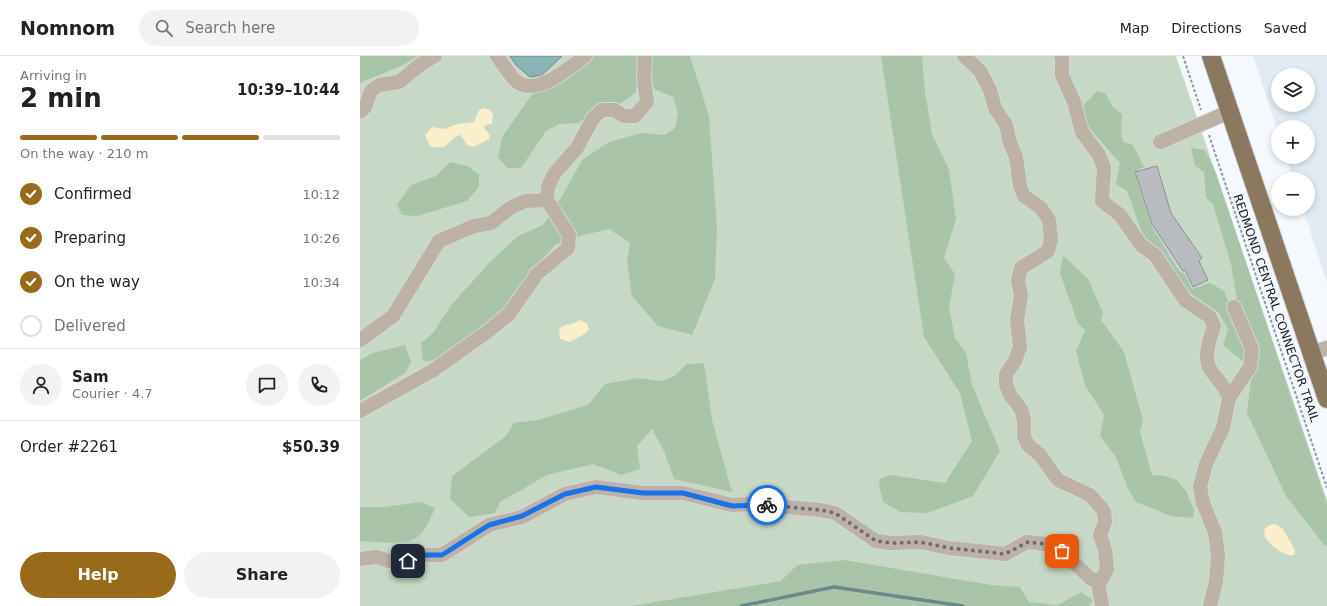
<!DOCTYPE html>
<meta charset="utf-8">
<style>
body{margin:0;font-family:"DejaVu Sans",sans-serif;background:#f2f2f2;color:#222;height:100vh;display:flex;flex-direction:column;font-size:15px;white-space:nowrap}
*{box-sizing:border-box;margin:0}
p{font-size:13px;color:#767676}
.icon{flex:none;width:22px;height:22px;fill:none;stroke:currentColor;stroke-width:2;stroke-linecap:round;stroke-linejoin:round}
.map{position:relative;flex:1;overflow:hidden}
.details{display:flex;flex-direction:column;background:#fff;width:360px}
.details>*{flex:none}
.tools{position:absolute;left:911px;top:12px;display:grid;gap:8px}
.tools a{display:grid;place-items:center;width:44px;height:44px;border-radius:50%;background:#fff;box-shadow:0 2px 6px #0003;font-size:20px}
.pin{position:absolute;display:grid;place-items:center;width:34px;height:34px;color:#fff;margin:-17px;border-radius:8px;box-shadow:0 2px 6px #0006}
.courier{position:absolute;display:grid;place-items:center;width:40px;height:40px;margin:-20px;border:3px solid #1a73e8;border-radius:50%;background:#fff;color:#222;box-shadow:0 1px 5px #0007}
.summary em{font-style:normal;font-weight:700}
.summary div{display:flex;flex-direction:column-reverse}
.summary{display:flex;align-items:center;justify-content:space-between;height:68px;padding:0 20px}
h1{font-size:26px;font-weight:700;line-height:30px}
.bar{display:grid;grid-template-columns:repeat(4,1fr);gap:6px 4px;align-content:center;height:48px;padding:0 20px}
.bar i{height:5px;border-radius:3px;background:#e0e0e0}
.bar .current{background:#986a1a}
.bar p{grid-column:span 4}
.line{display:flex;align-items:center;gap:10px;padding:0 20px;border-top:1px solid #e0e0e0}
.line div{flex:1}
.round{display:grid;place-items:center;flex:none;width:42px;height:42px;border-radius:21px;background:#f2f2f2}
ol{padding:0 20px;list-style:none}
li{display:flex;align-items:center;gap:12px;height:44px}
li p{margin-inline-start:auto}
li .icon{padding:4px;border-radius:50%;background:#986a1a;color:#fff;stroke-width:4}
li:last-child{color:#767676}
li i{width:22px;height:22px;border:2px solid #e0e0e0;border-radius:50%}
.cta{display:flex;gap:8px;margin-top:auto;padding:8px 20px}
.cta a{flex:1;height:46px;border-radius:24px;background:#986a1a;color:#fff;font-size:16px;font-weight:700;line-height:46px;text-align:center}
.cta a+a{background:#f2f2f2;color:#222}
header{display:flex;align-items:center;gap:24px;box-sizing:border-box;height:56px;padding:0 20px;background:#fff;border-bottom:1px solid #e0e0e0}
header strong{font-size:19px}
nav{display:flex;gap:22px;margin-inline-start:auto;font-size:14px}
.search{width:280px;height:36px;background:#f2f2f2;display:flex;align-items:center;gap:10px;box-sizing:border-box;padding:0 14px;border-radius:22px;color:#767676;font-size:15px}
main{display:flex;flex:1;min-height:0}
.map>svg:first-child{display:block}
.built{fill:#e2ebf4;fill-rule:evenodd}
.green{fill:#c7d9c6}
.forest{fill:#aac4a9}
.sand{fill:#f9efca}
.water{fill:#89b5b6;stroke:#6a898a}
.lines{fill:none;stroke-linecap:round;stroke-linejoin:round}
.stream{stroke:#6a898a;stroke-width:3.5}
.building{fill:#b9bdc1;stroke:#8d9094}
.minor-casing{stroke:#d3d6db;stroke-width:16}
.major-casing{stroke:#d3d6db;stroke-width:20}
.path{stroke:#95989b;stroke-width:2;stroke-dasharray:3 2;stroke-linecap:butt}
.minor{stroke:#bdb2a6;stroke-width:14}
.major{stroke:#8a7861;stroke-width:18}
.done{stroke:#6b6d70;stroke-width:4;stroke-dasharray:0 7.2}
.route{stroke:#1a73e8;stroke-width:5}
.labels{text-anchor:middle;stroke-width:3;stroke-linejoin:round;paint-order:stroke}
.street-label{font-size:12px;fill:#202123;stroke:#f5f9fe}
</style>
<header>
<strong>Nomnom</strong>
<div class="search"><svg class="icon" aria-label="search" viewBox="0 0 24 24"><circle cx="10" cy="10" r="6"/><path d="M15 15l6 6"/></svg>Search here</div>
<nav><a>Map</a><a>Directions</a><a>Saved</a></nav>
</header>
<main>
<section class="details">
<div class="summary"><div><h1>2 min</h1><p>Arriving in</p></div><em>10:39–10:44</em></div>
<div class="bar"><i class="current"></i><i class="current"></i><i class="current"></i><i></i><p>On the way · 210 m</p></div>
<ol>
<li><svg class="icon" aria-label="check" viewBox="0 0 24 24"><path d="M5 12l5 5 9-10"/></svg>Confirmed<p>10:12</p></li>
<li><svg class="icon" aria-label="check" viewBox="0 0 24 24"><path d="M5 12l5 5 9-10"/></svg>Preparing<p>10:26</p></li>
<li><svg class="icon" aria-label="check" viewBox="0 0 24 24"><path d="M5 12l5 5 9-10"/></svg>On the way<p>10:34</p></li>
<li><i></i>Delivered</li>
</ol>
<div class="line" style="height:72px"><a class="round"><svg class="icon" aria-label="person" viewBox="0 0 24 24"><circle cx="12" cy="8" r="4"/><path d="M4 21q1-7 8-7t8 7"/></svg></a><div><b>Sam</b><p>Courier · 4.7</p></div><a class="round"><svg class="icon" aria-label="chat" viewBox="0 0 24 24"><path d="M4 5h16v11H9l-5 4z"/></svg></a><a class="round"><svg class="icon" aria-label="phone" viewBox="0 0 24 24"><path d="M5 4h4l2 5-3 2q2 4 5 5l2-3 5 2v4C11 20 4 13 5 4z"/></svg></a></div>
<div class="line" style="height:52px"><div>Order #2261</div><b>$50.39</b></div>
<div class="cta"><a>Help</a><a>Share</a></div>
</section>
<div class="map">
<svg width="967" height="550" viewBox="0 0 967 550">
<rect width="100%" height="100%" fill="#f5f9fe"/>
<!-- built -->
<path class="built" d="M893,0H967V227L943,153H948V123H933L926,101H948V71H918V76ZM918,19H948V49H918Z"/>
<!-- green -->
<path class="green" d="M0,0H816L967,444V550H0Z"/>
<!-- forest -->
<path class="forest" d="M0,0H58L43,9L0,27Z
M233,0H280L279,22L275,37L256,51L239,50L219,67L199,68L186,75L161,112H147L138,101L142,81L173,37L193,28Z
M291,0H330L349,60L357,172L355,223L332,279L298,270L272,240L267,206L270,187L249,173L224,179L196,188L174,213L155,244L90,299L70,305H63L61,287L73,277L92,248L131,205L158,180L183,169L201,142L222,104L249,86L282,77L305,79L315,72L318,57L313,41L294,33L290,12Z
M521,0H562L565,36L572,78L589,114L596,163L584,202L595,218L589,251L595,282L606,297L612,329L640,395L613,440L568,457L540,456L523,446L520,434L519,423L530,419L585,427L612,385L600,337L564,281Z
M737,35L745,37L753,51L762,58L761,75L763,86L773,89L784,111L774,116L792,171L820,216L824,217L832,233L850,227L864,235L888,293L886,308L863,289L868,274L859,257L823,232L806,201L783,179L767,135L756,128L760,107L722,64L723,50Z
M831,92L845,94L856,117L967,448V489L965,490L926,440L887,357L891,324L898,300L878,251L871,208L853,148L846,142L844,116L835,110Z
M90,106L107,110L119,118V131L107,145L57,160L42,159L37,149L51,129L76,120Z
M703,199L728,223L743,257L741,264L764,296L783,364L780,376L792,419L805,420L817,424L826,435L834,454L833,462L811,460L776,446L768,433L756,401L740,380L744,359L725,329L716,295L725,274L718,268L700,217Z
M45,289L51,306L45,317L0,345V304L13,297Z
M344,307L352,364L372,436L314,423L304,395L292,373L277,390L280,413L261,419L233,408L187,419L140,446L135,457L109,461L90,443L92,420L145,381L154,367L178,364L228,349L245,328L278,322L302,325L314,320L327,308Z
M61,446L75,452C71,462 64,478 54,483C42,489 13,486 0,485V451H24Z
M484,504L631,529L660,531L669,546L698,549L721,536L733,544L729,550H271L421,525L437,509Z"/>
<!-- sand -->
<path class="sand" d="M123,52L130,54L133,59L132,68L125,69L124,72L130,79L129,83L114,91L107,89L101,79C87,81 91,96 70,90L65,79L72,71L85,73L97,68L114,66L119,54Z
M220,264L227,267L229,273L226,277L210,286L200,283L199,273C206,267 214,269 220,264Z
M916,468L923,473L935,494L934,499C924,501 910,489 905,481L904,473L910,469Z"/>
<!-- water -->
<path class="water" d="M150,0H202L182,19L170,21L156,9Z"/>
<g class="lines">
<!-- stream -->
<path class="stream" d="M381,550L474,531L603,550"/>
</g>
<!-- building -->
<path class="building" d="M797,110L811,157L842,202L839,205L848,224L833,231L825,214L823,215L792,168L775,116Z"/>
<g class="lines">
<defs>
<path id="minor" d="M137,0C143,8 149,18 156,25C175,42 211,11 225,0
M701,0L702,3V19L714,46L722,76L739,99L744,112L742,145L760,159L781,189L795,199L825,244L850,261L854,270C850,283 843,300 850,313C857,324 865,329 869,342
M0,56L5,51L11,35L19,29L39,26L61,8L75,0
M800,86L869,56
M0,284L33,260L79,185L114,170L131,167L150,152L165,145L187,144
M952,297L967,292
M0,355L72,315L127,276L149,258L177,218L208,192L209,179L187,144L188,131L194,118L217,92L233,62L242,54H254L264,60H275L287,46L284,23L285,0
M0,503L16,501L29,505H48L62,499H82L129,469L162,461L205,438L236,431L283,437H323L372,449L393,448L460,454L475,457L516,485L531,487L561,486L589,492L645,498L667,486L685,488L702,495L730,522L738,526L742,523L747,513L745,494L740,479L745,466L744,455L730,439L698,424L680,399L668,389L664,380V364L661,353L650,339L646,328V318L655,305L660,291L657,264L661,239L658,225L661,212L688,195L691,184L689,164L681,152L664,140L660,130L656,101L650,87L646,69L635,52L630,34L620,15L604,0
M738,526L742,550
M850,550L856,526L858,499L855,476L843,447L840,431L846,408L863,372L869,342L890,311L892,293L874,251"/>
<path id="major" d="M851,0L967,343"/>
</defs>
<!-- minor casing -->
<use href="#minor" class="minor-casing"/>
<!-- major casing -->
<use href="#major" class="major-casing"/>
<!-- path -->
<path class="path" d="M823,0L841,54
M849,79L967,432"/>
<!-- minor -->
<use href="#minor" class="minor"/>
<!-- major -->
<use href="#major" class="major"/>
</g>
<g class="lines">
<!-- done -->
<path class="done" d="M407,449L460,454L475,457L516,485L531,487L560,486L589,492L645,498L668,486L685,488L702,495"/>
<!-- route -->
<path class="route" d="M48,505L62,499H82L129,469L162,460L205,438L236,431L283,437H323L372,450L407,449"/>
</g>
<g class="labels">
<!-- street labels -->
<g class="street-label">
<text transform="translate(916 252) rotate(71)" y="4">REDMOND CENTRAL CONNECTOR TRAIL</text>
</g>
</g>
</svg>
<div class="tools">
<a><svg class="icon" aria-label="layers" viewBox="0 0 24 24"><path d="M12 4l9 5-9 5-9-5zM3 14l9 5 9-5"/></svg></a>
<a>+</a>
<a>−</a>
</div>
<div class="pin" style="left:702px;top:495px;background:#ea580c"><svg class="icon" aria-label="bag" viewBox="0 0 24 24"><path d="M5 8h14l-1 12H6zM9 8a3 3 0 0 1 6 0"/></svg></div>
<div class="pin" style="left:48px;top:505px;background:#1f2937"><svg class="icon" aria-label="home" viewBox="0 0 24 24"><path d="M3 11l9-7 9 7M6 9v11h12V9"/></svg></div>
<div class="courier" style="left:407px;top:449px"><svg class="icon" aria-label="bike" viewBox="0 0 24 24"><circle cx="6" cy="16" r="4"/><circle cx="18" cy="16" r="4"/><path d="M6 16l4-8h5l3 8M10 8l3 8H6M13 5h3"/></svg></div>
</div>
</main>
